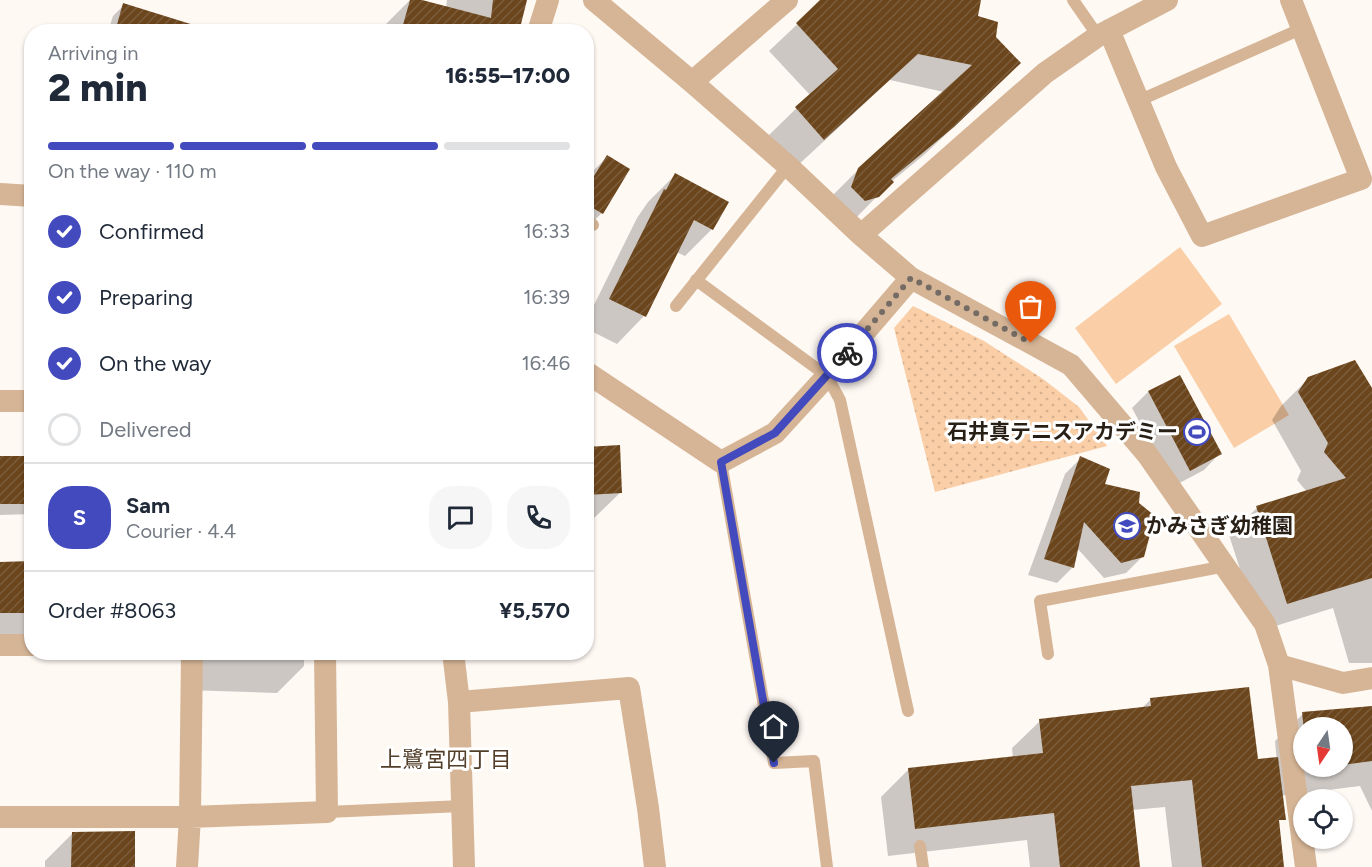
<!DOCTYPE html>
<meta charset="utf-8">
<style>
body{margin:0;font-family:Figtree,"Noto Sans JP",sans-serif;background:#f6f6f7;color:#1f2937;height:100vh;display:flex;flex-direction:column;font-size:22px;white-space:nowrap}
*{box-sizing:border-box;margin:0}
p{font-size:20px;color:#747a83}
.icon{flex:none;width:33px;height:33px;fill:none;stroke:currentColor;stroke-width:2;stroke-linecap:round;stroke-linejoin:round}
.map{position:relative;flex:1;overflow:hidden}
.details{position:absolute;left:24px;top:24px;width:570px;height:636px;display:flex;flex-direction:column;background:#fff;border-radius:24px;box-shadow:0 2px 4px #0004}
.details>*{flex:none}
.needle{width:39px;rotate:193deg}
.fabs{position:absolute;left:1293px;top:717px;display:grid;gap:12px}
.fabs a{display:grid;place-items:center;width:60px;height:60px;border-radius:50%;background:#fff;box-shadow:0 2px 4px #0004;font-size:30px}
.pin{position:absolute;display:grid;place-items:center;width:51px;height:51px;color:#fff;margin:-62px -26px;border-radius:50% 50% 50% 0;rotate:-45deg;box-shadow:0 0 6px #0007}
.pin .icon{rotate:45deg}
.courier{position:absolute;display:grid;place-items:center;width:60px;height:60px;margin:-30px;border:4px solid #424abe;border-radius:50%;background:#fff;color:#222;box-shadow:0 2px 8px #0007}
.overview em{font-style:normal;font-weight:800}
.overview div{display:flex;flex-direction:column-reverse}
.overview{display:flex;align-items:center;justify-content:space-between;height:102px;padding:0 24px}
h1{font-size:39px;font-weight:800;line-height:45px}
.bar{display:grid;grid-template-columns:repeat(4,1fr);gap:9px 6px;align-content:center;height:72px;padding:0 24px}
.bar i{height:8px;border-radius:4px;background:#e0e1e3}
.bar .on{background:#424abe}
.bar p{grid-column:span 4}
.line{display:flex;align-items:center;gap:15px;padding:0 24px;border-top:2px solid #e0e1e3}
.line div{flex:1}
.round{display:grid;place-items:center;flex:none;width:63px;height:63px;border-radius:24px;background:#f6f6f7}
ol{padding:0 24px;list-style:none}
li{display:flex;align-items:center;gap:18px;height:66px}
li p{margin-inline-start:auto}
li .icon{padding:6px;border-radius:50%;background:#424abe;color:#fff;stroke-width:4}
li:last-child{color:#747a83}
li i{width:33px;height:33px;border:3px solid #e0e1e3;border-radius:50%}
.map>svg:first-child{display:block}
.park{fill:url(#park-dots)}
.garden{fill:#facea6}
.shadow{fill:#0003;fill-rule:evenodd}
.building{fill:url(#building-hatch)}
.lines{fill:none;stroke-linecap:round;stroke-linejoin:round}
.service{stroke:#d6b596;stroke-width:12}
.minor{stroke:#d6b596;stroke-width:22}
.done{stroke:#736b64;stroke-width:6;stroke-dasharray:0 10.8}
.route{stroke:#424abe;stroke-width:8}
.labels{text-anchor:middle;stroke-width:6;stroke-linejoin:round;paint-order:stroke}
.poi-label{font-size:21px;font-weight:bold;fill:#281f16;stroke:#fff;text-anchor:end}
.neighbourhood-label{font-size:22px;fill:#533e2a;stroke:#fff}
</style>
<div class="map">
<svg width="1372" height="867" viewBox="0 0 1372 867">
<defs>
<pattern id="park-dots" width="8" height="8" patternUnits="userSpaceOnUse" patternTransform="scale(1.5)"><rect width="8" height="8" fill="#facea6"/><path d="M2 2h.1M6 6h.1" fill="none" stroke="#d6b08e" stroke-width="1.8" stroke-linecap="round"/></pattern>
<pattern id="building-hatch" width="6" height="6" patternUnits="userSpaceOnUse" patternTransform="scale(1.5)"><rect width="6" height="6" fill="#6b451c"/><path d="M-1 1l2-2M0 6l6-6M5 7l2-2" fill="none" stroke="#7c5d3b"/></pattern>
</defs>
<rect width="100%" height="100%" fill="#fff9f4"/>
<!-- park -->
<path class="park" d="M913,306L984,341L1043,379L1079,407L1107,446L935,492L894,328Z"/>
<!-- garden -->
<path class="garden" d="M1180,247L1222,304L1116,384L1075,328Z
M1229,314L1289,415L1234,448L1174,346Z"/>
<!-- shadow -->
<path class="shadow" d="M410,0L446,8L447,0H525L517,32H382L384,26Z
M823,0H979L976,17L992,91L925,154L891,182L850,224L831,197L859,169L944,92L890,80L796,167L769,135L810,95L769,51Z
M124,5L174,32H108L113,16Z
M607,157L602,213L586,228V178Z
M675,175L712,229L685,256L676,252L644,316L617,344L591,331L586,336V305L592,309L637,218L648,202Z
M1179,377L1220,453L1204,470L1174,486L1132,408L1148,392Z
M1309,378L1372,391V663H1349L1333,608L1260,631L1229,535L1257,508L1307,492L1297,480L1301,471L1272,420L1281,406Z
M586,448L621,492L593,519L586,520Z
M0,457L32,458V514L0,515Z
M1081,458L1103,485L1143,556L1126,573L1104,578L1077,548L1073,567L1057,583L1028,575L1065,474Z
M0,563H32V642L0,651Z
M186,652H304V666L277,693L185,690Z
M1150,700L1257,761L1282,867H1172L1165,807L1132,810L1139,867H1030L1027,840L888,856L881,797L908,770L1013,758L1012,748L1040,721L1141,709Z
M1372,707V811L1360,786L1280,796L1275,741L1303,714ZM1304,728H1342V766H1304Z
M72,834L134,867H45V861Z"/>
<!-- building -->
<path class="building" d="M410,0H422L491,18L493,0H527L519,32H401Z
M820,0H981L978,16L998,22L996,37L1021,63L954,127L891,179L894,182L879,197L865,201L851,187L858,168L972,65L918,54L824,140L795,107L838,69L796,23Z
M123,3L197,26L196,32H115Z
M607,155L630,169L603,214L586,204V189Z
M675,173L729,202L713,230L694,220L646,317L609,299L664,189L666,190Z
M1355,360L1372,388V578L1287,604L1256,506L1346,478L1324,452L1328,443L1298,392L1308,377Z
M1180,375L1222,454L1190,471L1148,391Z
M620,445L622,493L586,495V447Z
M0,456H32V504H0Z
M1080,456L1110,469L1105,484L1140,492L1139,503L1155,516L1144,557L1121,563L1084,522L1074,568L1044,559Z
M32,561V613H0V562Z
M1249,687L1258,759L1278,757L1286,820H1279L1284,867H1202L1192,780L1131,786L1140,867H1060L1054,813L915,829L908,768L1043,753L1039,719L1151,706L1150,698Z
M1372,706V761L1342,765V728H1304V731L1302,712Z
M135,831V867H71L72,832Z"/>
<g class="lines">
<!-- service -->
<path class="service" d="M1073,0L1098,36
M1138,101L1303,28
M586,220L593,225
M696,280L827,376L840,400L908,711
M676,306L788,166
M721,462L774,763L814,761L827,867
M1048,654L1040,601L1226,566
M327,812L462,806
M920,846L923,867"/>
<!-- minor -->
<path class="minor" d="M594,0L692,82L788,166L861,235L911,278L1071,365L1147,454L1265,624L1279,665L1306,867
M1109,30L1166,167L1202,236L1361,179L1291,0
M538,32L548,0
M692,82L787,0
M0,194L32,196
M861,235L1045,73L1098,36L1167,0
M586,372L721,462L775,433L827,376L911,278
M0,401H32
M0,645H32
M453,652L459,702L464,867
M1279,665L1343,683L1372,678
M459,702L629,688L648,808L655,867
M0,817H190L327,812L325,652
M187,867L190,817L192,652"/>
</g>
<g class="lines">
<!-- done -->
<path class="done" d="M847,353L911,278L1031,343"/>
<!-- route -->
<path class="route" d="M774,763L721,462L775,433L847,353"/>
</g>
<!-- icons -->
<defs>
<symbol id="stadium-ring" viewBox="-11 -11 22 22"><circle r="9.5" fill="#fff" stroke="#424abe" stroke-width="1.5"/><path d="M0-5a6.5 5 0 1 0 0 10a6.5 5 0 1 0 0-10ZM-3.5-1.8h7v3.6h-7Z" fill="#424abe"/></symbol>
<symbol id="school-ring" viewBox="-11 -11 22 22"><circle r="9.5" fill="#fff" stroke="#424abe" stroke-width="1.5"/><path d="M0-5L7-2L0 1L-7-2ZM-4 1L0 2.5L4 1V4Q0 6-4 4Z" fill="#424abe"/></symbol>
</defs>
<g fill-rule="evenodd">
<use href="#stadium-ring" x="1182" y="417" width="30" height="30"/>
<use href="#school-ring" x="1112" y="511" width="30" height="30"/>
</g>
<g class="labels">
<!-- poi labels -->
<g class="poi-label">
<text x="1178" y="439">石井真テニスアカデミー</text>
<text x="1146" y="533" text-anchor="start">かみさぎ幼稚園</text>
</g>
<!-- neighbourhood labels -->
<g class="neighbourhood-label">
<text x="446" y="767">上鷺宮四丁目</text>
</g>
</g>
</svg>
<div class="fabs">
<a><svg class="needle" viewBox="-14 -14 28 28"><path d="M0-13l5 13h-10z" fill="#e53935"/><path d="M0 13l5-13h-10z" fill="#747a83"/></svg></a>
<a><svg class="icon" aria-label="locate" viewBox="0 0 24 24"><circle cx="12" cy="12" r="6"/><path d="M12 2v4M12 18v4M2 12h4M18 12h4"/></svg></a>
</div>
<div class="pin" style="left:1031px;top:343px;background:#ea580c"><svg class="icon" aria-label="bag" viewBox="0 0 24 24"><path d="M5 8h14l-1 12H6zM9 8a3 3 0 0 1 6 0"/></svg></div>
<div class="pin" style="left:774px;top:763px;background:#1f2937"><svg class="icon" aria-label="home" viewBox="0 0 24 24"><path d="M3 11l9-7 9 7M6 9v11h12V9"/></svg></div>
<div class="courier" style="left:847px;top:353px"><svg class="icon" aria-label="bike" viewBox="0 0 24 24"><circle cx="6" cy="16" r="4"/><circle cx="18" cy="16" r="4"/><path d="M6 16l4-8h5l3 8M10 8l3 8H6M13 5h3"/></svg></div>
<section class="details">
<div class="overview"><div><h1>2 min</h1><p>Arriving in</p></div><em>16:55–17:00</em></div>
<div class="bar"><i class="on"></i><i class="on"></i><i class="on"></i><i></i><p>On the way · 110 m</p></div>
<ol>
<li><svg class="icon" aria-label="check" viewBox="0 0 24 24"><path d="M5 12l5 5 9-10"/></svg>Confirmed<p>16:33</p></li>
<li><svg class="icon" aria-label="check" viewBox="0 0 24 24"><path d="M5 12l5 5 9-10"/></svg>Preparing<p>16:39</p></li>
<li><svg class="icon" aria-label="check" viewBox="0 0 24 24"><path d="M5 12l5 5 9-10"/></svg>On the way<p>16:46</p></li>
<li><i></i>Delivered</li>
</ol>
<div class="line" style="height:108px"><b class="round" style="background:#424abe;color:#fff">S</b><div><b>Sam</b><p>Courier · 4.4</p></div><a class="round"><svg class="icon" aria-label="chat" viewBox="0 0 24 24"><path d="M4 5h16v11H9l-5 4z"/></svg></a><a class="round"><svg class="icon" aria-label="phone" viewBox="0 0 24 24"><path d="M5 4h4l2 5-3 2q2 4 5 5l2-3 5 2v4C11 20 4 13 5 4z"/></svg></a></div>
<div class="line" style="height:78px"><div>Order #8063</div><b>¥5,570</b></div>
</section>
</div>
